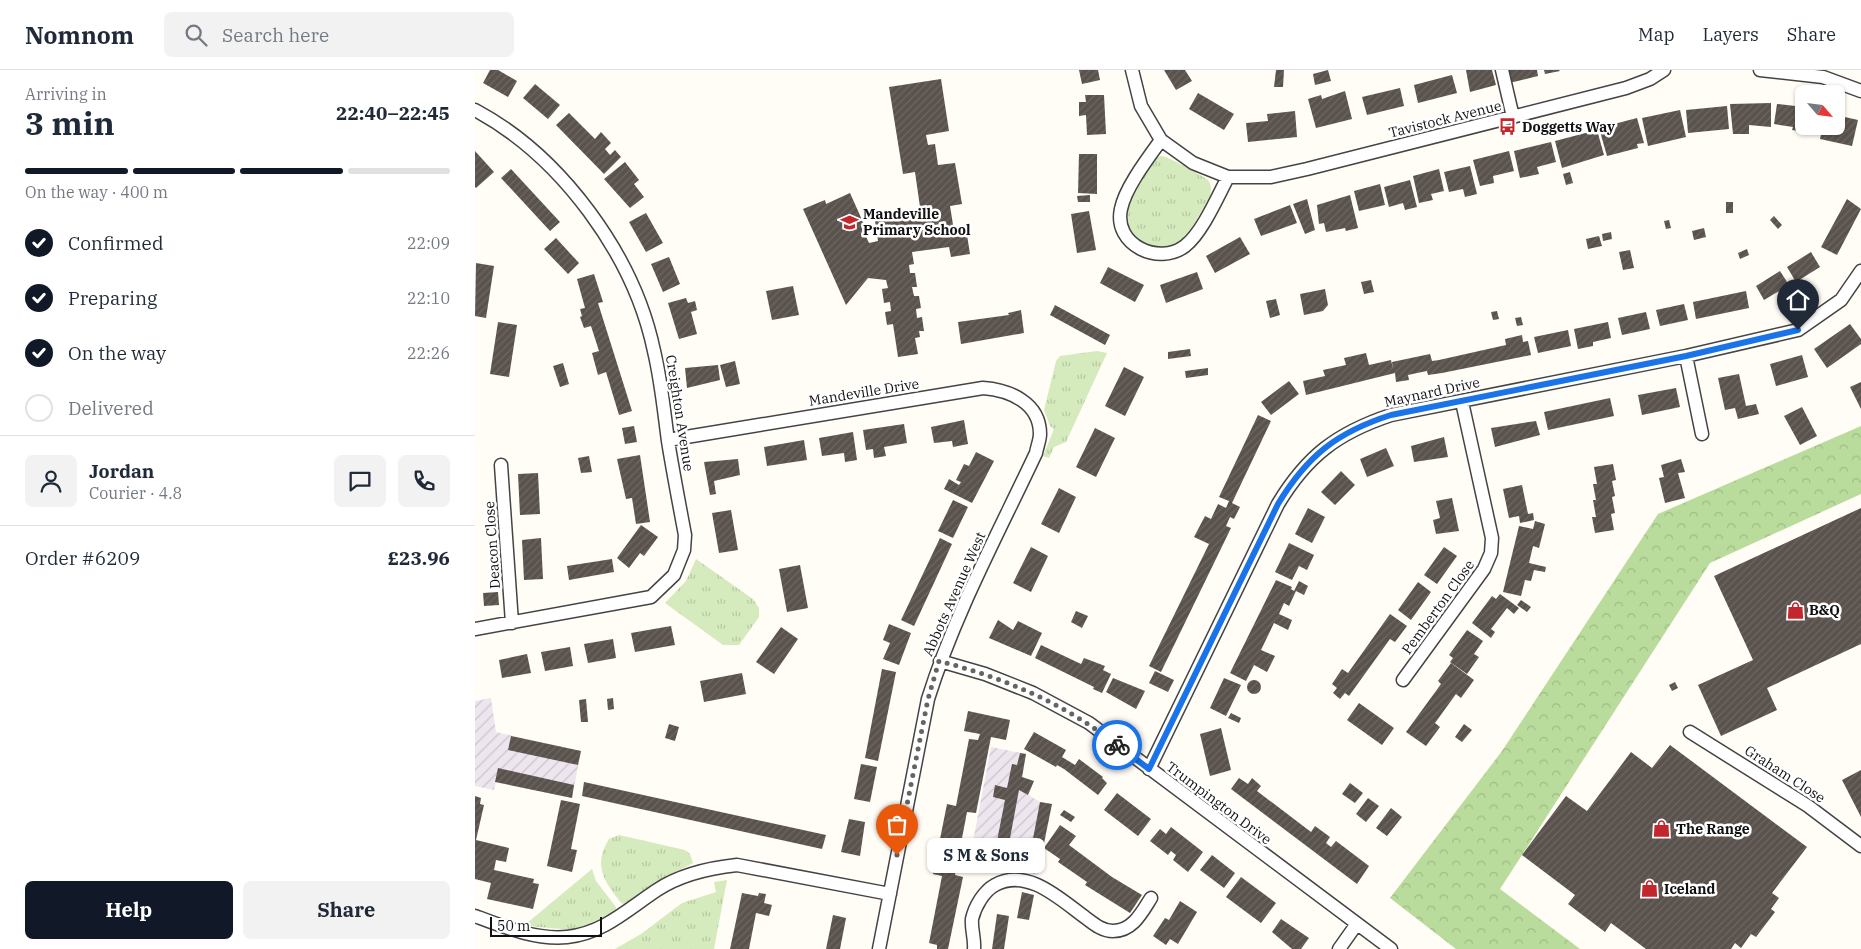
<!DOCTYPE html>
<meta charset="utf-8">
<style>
body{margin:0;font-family:"IBM Plex Serif",serif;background:#f2f2f3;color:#1f2937;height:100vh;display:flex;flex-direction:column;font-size:19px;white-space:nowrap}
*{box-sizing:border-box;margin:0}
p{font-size:16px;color:#747a83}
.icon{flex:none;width:28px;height:28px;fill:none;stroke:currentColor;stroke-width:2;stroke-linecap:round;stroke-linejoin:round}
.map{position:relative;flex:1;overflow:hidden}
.details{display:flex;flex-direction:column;background:#fff;width:475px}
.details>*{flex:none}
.needle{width:32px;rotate:118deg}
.buttons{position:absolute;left:1320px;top:15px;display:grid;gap:10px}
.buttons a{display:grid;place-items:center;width:50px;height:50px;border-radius:8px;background:#fff;box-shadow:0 1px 4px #0004;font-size:25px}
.scale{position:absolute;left:15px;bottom:12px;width:112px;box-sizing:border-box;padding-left:5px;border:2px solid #111;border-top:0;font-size:14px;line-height:18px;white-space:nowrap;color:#111;-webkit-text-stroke:4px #fff;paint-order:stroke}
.pin{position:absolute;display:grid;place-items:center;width:42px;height:42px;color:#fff;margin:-51px -21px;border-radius:50% 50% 50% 0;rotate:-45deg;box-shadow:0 0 5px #0007}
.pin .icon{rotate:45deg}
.courier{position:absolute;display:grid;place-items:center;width:50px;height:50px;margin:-25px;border:4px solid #1a73e8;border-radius:50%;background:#fff;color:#222;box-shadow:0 1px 6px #0007}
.bubble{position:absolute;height:35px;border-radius:8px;background:#fff;box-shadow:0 1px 4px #0004;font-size:16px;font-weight:800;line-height:35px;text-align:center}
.summary em{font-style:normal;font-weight:800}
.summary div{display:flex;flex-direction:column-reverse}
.summary{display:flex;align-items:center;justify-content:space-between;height:85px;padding:0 25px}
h1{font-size:32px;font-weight:800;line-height:38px}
.bar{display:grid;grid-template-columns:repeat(4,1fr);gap:8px 5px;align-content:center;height:60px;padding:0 25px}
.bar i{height:6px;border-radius:4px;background:#e0e1e3}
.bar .current{background:#111827}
.bar p{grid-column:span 4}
.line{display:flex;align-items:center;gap:12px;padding:0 25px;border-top:1px solid #e0e1e3}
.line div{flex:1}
.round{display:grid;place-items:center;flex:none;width:52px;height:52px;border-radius:8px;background:#f2f2f3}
ol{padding:0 25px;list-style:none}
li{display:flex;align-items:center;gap:15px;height:55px}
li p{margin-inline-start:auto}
li .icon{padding:5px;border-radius:50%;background:#111827;color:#fff;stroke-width:4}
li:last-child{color:#747a83}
li i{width:28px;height:28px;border:2px solid #e0e1e3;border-radius:50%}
.button{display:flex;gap:10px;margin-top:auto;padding:10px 25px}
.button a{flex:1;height:58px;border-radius:8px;background:#111827;color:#fff;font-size:20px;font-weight:800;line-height:58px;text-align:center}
.button a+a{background:#f2f2f3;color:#1f2937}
header{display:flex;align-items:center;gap:30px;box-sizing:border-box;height:70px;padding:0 25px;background:#fff;border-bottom:1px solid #e0e1e3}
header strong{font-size:24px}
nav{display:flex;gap:28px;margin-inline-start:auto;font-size:18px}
.search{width:350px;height:45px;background:#f2f2f3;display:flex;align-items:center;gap:12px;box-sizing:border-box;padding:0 18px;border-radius:8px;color:#747a83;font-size:19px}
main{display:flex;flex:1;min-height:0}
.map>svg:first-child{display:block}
.industrial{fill:url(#industrial-furrows)}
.grass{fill:url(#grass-tufts)}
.forest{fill:url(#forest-crowns)}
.building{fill:url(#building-hatch)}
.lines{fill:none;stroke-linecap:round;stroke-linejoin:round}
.minor-casing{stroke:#444;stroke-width:15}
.minor{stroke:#fff;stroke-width:12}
.done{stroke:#646461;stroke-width:5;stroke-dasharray:0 9}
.route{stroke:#1a73e8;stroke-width:6}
.labels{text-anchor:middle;stroke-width:5;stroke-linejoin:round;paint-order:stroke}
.street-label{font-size:14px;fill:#111;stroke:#fff}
.poi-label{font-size:14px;font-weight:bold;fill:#111;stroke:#fff;text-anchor:start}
</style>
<header>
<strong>Nomnom</strong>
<div class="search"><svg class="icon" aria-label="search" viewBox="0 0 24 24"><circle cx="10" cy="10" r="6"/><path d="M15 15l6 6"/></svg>Search here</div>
<nav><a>Map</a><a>Layers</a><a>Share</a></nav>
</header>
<main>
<section class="details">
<div class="summary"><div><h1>3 min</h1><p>Arriving in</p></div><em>22:40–22:45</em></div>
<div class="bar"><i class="current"></i><i class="current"></i><i class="current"></i><i></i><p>On the way · 400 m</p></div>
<ol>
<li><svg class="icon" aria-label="check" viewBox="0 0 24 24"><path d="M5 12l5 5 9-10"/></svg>Confirmed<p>22:09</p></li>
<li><svg class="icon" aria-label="check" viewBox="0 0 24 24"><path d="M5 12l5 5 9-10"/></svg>Preparing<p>22:10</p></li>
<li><svg class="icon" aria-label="check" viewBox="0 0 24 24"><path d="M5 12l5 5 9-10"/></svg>On the way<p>22:26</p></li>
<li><i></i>Delivered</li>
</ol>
<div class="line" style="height:90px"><a class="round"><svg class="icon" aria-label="person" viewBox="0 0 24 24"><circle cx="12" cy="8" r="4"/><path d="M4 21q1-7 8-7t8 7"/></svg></a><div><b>Jordan</b><p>Courier · 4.8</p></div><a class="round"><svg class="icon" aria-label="chat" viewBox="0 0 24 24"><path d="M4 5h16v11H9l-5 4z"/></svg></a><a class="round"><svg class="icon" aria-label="phone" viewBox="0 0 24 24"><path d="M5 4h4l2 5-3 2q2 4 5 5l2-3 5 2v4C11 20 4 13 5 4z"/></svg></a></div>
<div class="line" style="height:65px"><div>Order #6209</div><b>£23.96</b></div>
<div class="button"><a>Help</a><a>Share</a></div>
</section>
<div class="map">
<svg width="1386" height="879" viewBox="0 0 1386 879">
<defs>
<pattern id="industrial-furrows" width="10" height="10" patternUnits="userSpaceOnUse" patternTransform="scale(1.25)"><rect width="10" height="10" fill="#eee6ef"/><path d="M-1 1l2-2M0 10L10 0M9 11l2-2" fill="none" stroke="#cbc4cc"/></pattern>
<pattern id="grass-tufts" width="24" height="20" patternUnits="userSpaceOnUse" patternTransform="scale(1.25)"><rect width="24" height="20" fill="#d5ebbd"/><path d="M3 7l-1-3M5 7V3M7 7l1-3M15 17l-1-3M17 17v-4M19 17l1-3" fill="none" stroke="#b6c8a1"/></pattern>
<pattern id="forest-crowns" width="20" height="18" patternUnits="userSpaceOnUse" patternTransform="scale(1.25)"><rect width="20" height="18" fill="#b9dc9c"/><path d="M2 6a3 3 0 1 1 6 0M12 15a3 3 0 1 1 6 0" fill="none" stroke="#9ebc85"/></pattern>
<pattern id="building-hatch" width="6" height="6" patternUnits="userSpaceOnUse" patternTransform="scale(1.25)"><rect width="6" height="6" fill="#5a524d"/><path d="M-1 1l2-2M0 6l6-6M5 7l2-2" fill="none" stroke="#6d6662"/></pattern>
</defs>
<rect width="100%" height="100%" fill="#fffdf5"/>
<!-- industrial -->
<path class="industrial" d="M16,628L21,662L106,681L97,728L21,712L19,720L0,716V631Z
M516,677L551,684L545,720L565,732L577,734L563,805L494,792Z"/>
<!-- grass -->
<path class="grass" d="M686,86C692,86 727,105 733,110C737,115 736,121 735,126C727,139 719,157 708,168C688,189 652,172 651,145C651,132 661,120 667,110C672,101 676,90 686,86Z
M622,281L632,283L591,372L579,377L574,388L568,386L579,359L575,356L569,340L581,291L585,286Z
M221,489L278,529L284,538V547L264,575H248L190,533L211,511Z
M144,765L210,780L215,784L218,793L187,809L151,835L146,833C130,811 117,797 134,769Z
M117,799L121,811L141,837V842L98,860L52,856V853Z
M252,810L239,879H140L166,864L207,833L241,822L239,812Z"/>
<!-- forest -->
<path class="forest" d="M1386,356V424L1235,493L1025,819L1105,879H981L915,828L1027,681L1183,444Z"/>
<!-- building -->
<path class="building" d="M15,0H23L42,11L33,27L8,13Z
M604,0H623L625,10L607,14Z
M689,0H710L717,11L701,20Z
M801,0H809L808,17H799Z
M853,0L856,11L840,15L838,4Z
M991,0H1017L1021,15L995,22Z
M1030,0H1062L1063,6L1034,13Z
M1069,0H1084L1085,1L1070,4Z
M977,5L982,23L943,33L939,15Z
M466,9L474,61L451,65L453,75L460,74L463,95L480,93L487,134L475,136L480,167L492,165L495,184L476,187L474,177L437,182L439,194L434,195L435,203H440L442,217H437L439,226H444L446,238L441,239L442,248L447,247L449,261H444L445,267L440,268L443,284L423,287L418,254L412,255L410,242L416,241L415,232L409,233L407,219L413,218L411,210L393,208L371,235L328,139L350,130L351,134L375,123L392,161L389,162L394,173L403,171L400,151L446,144L440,102L428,104L414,17Z
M60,14L85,35L73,49L48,28Z
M925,18L929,36L892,45L887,27Z
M870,21L877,49L841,58L833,29L846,25L847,29Z
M723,23L759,44L749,60L714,39Z
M610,25H629L631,64L612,65L611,45L604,46V32H611Z
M1296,33V57L1274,55V64H1258L1255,34Z
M1302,34L1329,37V56H1338L1337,63L1317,60L1318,57L1299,54Z
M1252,36L1254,59L1213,63L1211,40Z
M1205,40L1211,67L1173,76L1167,48Z
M820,41L822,67L773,72L771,53L793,51L792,44Z
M94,43L120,69L126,62L136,73L130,79L135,85L140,80L146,87L129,104L81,55Z
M1361,45L1383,50L1377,76L1345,69L1348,56H1361Z
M1162,48L1169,73L1162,74L1163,78L1132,86L1124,58Z
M1122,60L1129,85L1087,98L1080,71Z
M1076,72L1081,92L1062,97L1064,104L1045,108L1039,81Z
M0,81L19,102L1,118L0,117Z
M1034,81L1039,101L1018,106L1019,113L1005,116L998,90Z
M604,84H622V124L603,123Z
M150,92L164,110L159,114L169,127L155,138L129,109Z
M995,96L1002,124L990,127L988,119L974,122L969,102Z
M36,99L85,152L75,161L26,108Z
M964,99L969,121L956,124L958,130L944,133L938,106Z
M1095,102L1098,113L1091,115L1088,104Z
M935,110L942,137L930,140L928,133L914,137L909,117Z
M905,114L910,135L884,141L879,121Z
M615,125V132H603L602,126Z
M875,125L883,158L871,161L870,158L851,162L849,153L844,154L842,135Z
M832,129L840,160L830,164L818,134Z
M1372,129L1386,139L1362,185L1346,177Z
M1251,132H1258V143H1251Z
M815,135L822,153L786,166L779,149Z
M614,141L621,180L602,183L596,144Z
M171,143L188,173L171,182L154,152Z
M1299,146L1307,155L1303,159L1295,150Z
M1194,150L1196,158L1191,159L1189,151Z
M1229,158L1231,167L1219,170L1217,161Z
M1136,162L1137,169L1128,171L1127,164Z
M1124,166L1127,176L1113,179L1111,169Z
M765,167L775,184L740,203L731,186Z
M81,168L104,193L93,204L69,179Z
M1272,179L1274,185L1265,189L1263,183Z
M1155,180L1159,198L1148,200L1144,182Z
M1336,182L1345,197L1321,212L1312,197Z
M194,187L205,214L188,222L176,194Z
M1,193L19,196L11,248L0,246Z
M633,197L669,215L660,232L625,213Z
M1305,201L1314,215L1289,230L1281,216Z
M722,202L728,219L691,233L685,215Z
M119,204L128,232L123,233L157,341L144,345L131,302L123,305L117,283L124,281L116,256L109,258L105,247L107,246L105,239L110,238L102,209Z
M896,210L899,222L889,224L886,212Z
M318,216L324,245L297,250L291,221Z
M850,219L853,235L848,241L829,245L825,224Z
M1271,221L1274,238L1221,249L1218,232Z
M211,228L213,233L220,231L222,240L216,242L222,264L204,269L193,233Z
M801,229L805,245L795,248L791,231Z
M1209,234L1213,250L1185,256L1181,240Z
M580,235L635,265L630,275L575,245Z
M546,240L549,263L486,274L483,252L534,245L533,243Z
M1022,241L1024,249L1018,250L1016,242Z
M1171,242L1175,259L1147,265L1143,248Z
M1046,247L1048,255L1042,256L1040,248Z
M23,252L42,255L34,307L15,304Z
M1133,252L1136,268L1118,272V276L1103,279L1099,259Z
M1375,254L1386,269V274L1352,298L1339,279Z
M1093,260L1096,276L1063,283L1059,267Z
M1047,265L1048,272L1053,271L1056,285L967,303L953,305L952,301L942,303L933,305L934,310L921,312L920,303L831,325L828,311L850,306L848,300L871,295L869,288L891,283L894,295L916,290L918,299L917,292L955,284L957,291L964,290L1031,275L1030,269Z
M715,279L716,286L693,289V282Z
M1327,285L1333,307L1301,316L1295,294Z
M260,291L265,314L251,317L245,295Z
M88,293L94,314L85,317L78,296Z
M243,295L245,310L212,318L210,298Z
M649,297L669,307L650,346L630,336Z
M733,298V305L711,308L710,301Z
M1264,304L1271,336L1281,334L1284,344L1263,349L1260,338L1250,340L1243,308Z
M814,311L824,324L796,345L786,332Z
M1386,312V339L1375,317Z
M1201,318L1205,337L1167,345L1163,325Z
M1135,328L1139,346L1073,360L1069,342Z
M1327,337L1342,366L1325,375L1309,346Z
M783,345L796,351L757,433L765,437L759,449L755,447L751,456L756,458L686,602L674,596L734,474L719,467L730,446L736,449L743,434L751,438L754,431L744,427Z
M489,350L493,374L478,377L477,371L459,373L456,357Z
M1061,351L1065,365L1020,377L1016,358Z
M429,354L432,373L409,377L411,386L399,388L398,379L391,380L388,360Z
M159,356L162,372L150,374L147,358Z
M620,358L640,368L621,407L601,397Z
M378,362L382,390L370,392L369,383L347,386L344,368Z
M969,367L973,387L939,392L936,376Z
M329,370L332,390L292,396L289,377Z
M911,378L919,396L892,407L885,389Z
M501,382L519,391L497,433L469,419L474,409L484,415L486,412L481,410L489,394L494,396Z
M165,385L175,452L161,454L157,428L151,429L142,389Z
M114,386L117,402L106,403L103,388Z
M263,389L265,405L239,411L241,424L235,425L229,392Z
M1206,389L1210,402L1203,403L1210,428L1190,433L1184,408L1189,407L1186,395Z
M1138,394L1141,410L1137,411L1140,426L1137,427L1140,443L1136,444L1139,460L1120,463L1117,447H1121L1118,430H1121L1118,414H1122L1119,397Z
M866,401L880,415L860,435L846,422Z
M63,403L65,444L45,445L43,404Z
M1047,415L1053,444L1058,443L1059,450L1045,453L1044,446L1034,448L1028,419Z
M584,418L601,427L584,463L566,454Z
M977,428L984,461L961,464L958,450L965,448L961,431Z
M478,430L493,437L478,468L463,461Z
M833,438L850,447L837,473L820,464Z
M1386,438V574L1292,618L1302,640L1246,666L1223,615L1278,590L1239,506Z
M256,440L263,480L244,483L237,443Z
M1060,451L1070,454L1064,478L1058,476L1054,493L1071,497L1070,502L1059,500L1056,511L1050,510L1046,526L1028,522L1044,456L1058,459Z
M166,455L183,467L169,486L165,483L154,498L142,488Z
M66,468L68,509L49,510L47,470Z
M465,468L477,474L439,556L426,550Z
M814,473L839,485L832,500L824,496L817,510L800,502Z
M556,477L573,486L556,522L538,513Z
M969,477L982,486L962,514L949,505Z
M137,489L139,502L94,510L92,496Z
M325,495L333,538L312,542L304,499Z
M801,510L817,517L816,519L819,521L824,511L833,516L829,525L821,521L814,536L809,533L804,544L817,550L813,560L799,553L786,580L800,586L792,602L779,595L771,611L755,603Z
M943,512L956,522L936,550L923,540Z
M23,522L24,535L9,536L8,523Z
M1025,524L1044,538L1039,544L1032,538L1016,559L1020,562L1016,568L997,553L1017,526L1021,529Z
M1046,530L1056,537L1052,542L1042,535Z
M601,541L613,546L607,558L596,552Z
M915,544L932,556L920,572L915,569L874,626L870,623L865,629L858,623L862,618L857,614L867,599L873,603Z
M523,550L538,560L543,551L567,563L556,586L514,568Z
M414,554L436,563L424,595L408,589L415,573L408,570Z
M196,556L200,575L160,582L156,563Z
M306,557L323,569L299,604L281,592Z
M992,560L1008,571L999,584L1004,587L992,604L975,592L978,588L974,585Z
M138,569L141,588L113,593L109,574Z
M566,575L606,594L609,588L630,596L628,600L636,604L627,623L618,619L619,617L560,588Z
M95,577L98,596L70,601L66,582Z
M52,584L56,603L27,608L24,590Z
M976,593L999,610L986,628L981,624L960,653L965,657L951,676L931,662L966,614L963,611Z
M407,599L421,602L403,691L390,688Z
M680,601L699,610L693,622L674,613Z
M267,603L271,624L229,632L225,611Z
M638,608L670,621L661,639L631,622Z
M749,608L766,615L751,646L735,638Z
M772 617a7 7 0 1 1 14 0a7 7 0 1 1-14 0Z
M1200,612L1203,618L1197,621L1194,615Z
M138,628L139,639L133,640L132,629Z
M111,629L113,652H106L104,630Z
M884,633L919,658L907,675L872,650Z
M493,641L535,650L531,670L516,667L501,743L492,742L480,805L488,807L473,879H462V875L454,873L467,806L458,804L472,734L481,736L494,669L503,670L505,664L489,661Z
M756,643L766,648L764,653L753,648Z
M194,654L204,657L200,671L190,668Z
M989,654L997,660L987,672L980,667Z
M746,658L756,700L735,706L725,664Z
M559,662L591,680L587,687L600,695L604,689L628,707L627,708L632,713L623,725L589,699L582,695L581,697L549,679Z
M36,666L106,681L103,695L33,680Z
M1195,675L1332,777L1297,823L1304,828L1296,839L1300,842L1281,867L1276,864L1266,878L1260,873L1256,879H1171L1136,853L1130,862L1093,834L1100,825L1047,785L1091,726L1112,741L1156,682L1177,698Z
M545,683L551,684L547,707L559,711L553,725L544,720L533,779L521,776L530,730L518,727L520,715L532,718L537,694L542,695Z
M386,694L402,697L395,732L379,729Z
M23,698L99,715L97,728L20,712Z
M1386,700V747L1367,710Z
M764,708L773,714L777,708L786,716L782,721L836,762L840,756L855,767L851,773L856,777L861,771L894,796L882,814L756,719Z
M109,712L351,765L347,779L107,726Z
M875,713L888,723L880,733L867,724Z
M642,723L676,749L663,766L629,740Z
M0,726L6,728L5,734L9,735L1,770L34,778L31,792L21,790L19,800L59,809L58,813L64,814L58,839L12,829L16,813L0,809Z
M893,728L904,736L891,752L881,744Z
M86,730L105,734L96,779L102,780L97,802L72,796Z
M565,732L577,734L563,802L552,800Z
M916,738L927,747L912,766L901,758Z
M589,740L600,747L596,752L585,745Z
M374,749L390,752L385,786L366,782Z
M585,755L601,766L594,775L637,807L667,825L655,843L610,815L612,812L583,792L585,789L569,778Z
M696,757L728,782L713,802L698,790L701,785L696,781L693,785L675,771L685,759L691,764Z
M737,785L760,803L749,818L725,800Z
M766,807L801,833L786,853L751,827Z
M547,822L559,825L554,850L542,848Z
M267,823L283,826L284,823L291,824L289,833L297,835L294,846L281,843L274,879H255Z
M705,831L722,842L703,874L695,869L691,875L678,866L690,848L694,850Z
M522,844L534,846L529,879H517Z
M358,845L371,848L365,879H351Z
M806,849L834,868L826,879H817L797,862Z"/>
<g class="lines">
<defs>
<path id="minor" d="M657,0L666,36L686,70L718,93L753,107H796L832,99L1151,18L1175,9L1189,0
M1027,0L1038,47
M1285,0L1348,7L1386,21
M0,40C86,86 159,185 179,281C186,310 189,341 193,371C198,402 204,433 210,465L209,480L199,505L176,527L0,559
M686,70C673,88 650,118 646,139C638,175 684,196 710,176C727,163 743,126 753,107
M1211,286L1227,364
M193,370L508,318C535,320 565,333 565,364C565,370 562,377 561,383C523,464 480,543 453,629L404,879
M26,395L37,553
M465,591L510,604L558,623L614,653L916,879
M928,610L1009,499L1016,483L1017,468L987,332
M1215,662L1333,736L1386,776
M674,699L803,434C832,386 862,363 916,345L1211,286L1323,260L1366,230L1386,201
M0,846C29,857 61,870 92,867C129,863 153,839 182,820C206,804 234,798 262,795L415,824
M499,879C500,869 496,859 497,849C500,836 509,821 520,815C553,797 586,830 611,848C619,854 627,861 638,861C658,861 667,842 676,828
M864,879L881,855"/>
</defs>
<!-- minor casing -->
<use href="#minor" class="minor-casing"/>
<!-- minor -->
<use href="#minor" class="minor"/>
</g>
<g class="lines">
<!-- done -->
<path class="done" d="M422,785L453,629L464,591C529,608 589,633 642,675"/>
<!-- route -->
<path class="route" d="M642,675L674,699L803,434C832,386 862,362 916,345L1211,286L1323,260"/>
</g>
<!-- icons -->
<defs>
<symbol id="bus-bare" viewBox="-9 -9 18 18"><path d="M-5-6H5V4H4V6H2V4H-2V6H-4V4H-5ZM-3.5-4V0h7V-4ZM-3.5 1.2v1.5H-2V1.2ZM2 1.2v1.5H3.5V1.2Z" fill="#c4262e" stroke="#fff" stroke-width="2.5" paint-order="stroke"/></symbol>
<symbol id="school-bare" viewBox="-9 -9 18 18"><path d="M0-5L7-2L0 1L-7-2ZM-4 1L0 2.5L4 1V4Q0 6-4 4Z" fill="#c4262e" stroke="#fff" stroke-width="2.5" paint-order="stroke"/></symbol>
<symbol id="shop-bare" viewBox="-9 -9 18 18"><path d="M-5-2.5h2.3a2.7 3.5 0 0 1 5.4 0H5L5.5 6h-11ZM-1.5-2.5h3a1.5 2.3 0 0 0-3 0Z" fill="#c4262e" stroke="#fff" stroke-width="2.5" paint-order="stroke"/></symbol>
</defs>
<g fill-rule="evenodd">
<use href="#bus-bare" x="1020" y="44" width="25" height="25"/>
<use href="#school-bare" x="362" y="140" width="25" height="25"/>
<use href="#shop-bare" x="1308" y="528" width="25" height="25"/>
<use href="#shop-bare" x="1174" y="746" width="25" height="25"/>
<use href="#shop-bare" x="1162" y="806" width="25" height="25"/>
</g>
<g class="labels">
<!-- street labels -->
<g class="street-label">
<text transform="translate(970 49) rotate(-14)" y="5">Tavistock Avenue</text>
<text transform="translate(389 322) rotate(-9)" y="5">Mandeville Drive</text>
<text transform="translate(957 322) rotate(-12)" y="5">Maynard Drive</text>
<text transform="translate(205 343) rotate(81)" y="5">Creighton Avenue</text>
<text transform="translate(17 475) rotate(-94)" y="5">Deacon Close</text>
<text transform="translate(479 524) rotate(-66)" y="5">Abbots Avenue West</text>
<text transform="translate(963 537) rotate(-54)" y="5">Pemberton Close</text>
<text transform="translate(1310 704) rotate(33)" y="5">Graham Close</text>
<text transform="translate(744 733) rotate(37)" y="5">Trumpington Drive</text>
</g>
<!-- poi labels -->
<g class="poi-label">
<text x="1047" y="62">Doggetts Way</text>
<text x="388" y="149">Mandeville<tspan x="388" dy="16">Primary School</tspan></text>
<text x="1334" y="545">B&amp;Q</text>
<text x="1201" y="764">The Range</text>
<text x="1189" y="824">Iceland</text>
</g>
</g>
</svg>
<div class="buttons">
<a><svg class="needle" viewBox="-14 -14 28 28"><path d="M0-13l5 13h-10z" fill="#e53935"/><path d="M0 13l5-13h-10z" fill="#747a83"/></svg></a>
</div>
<div class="scale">50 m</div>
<div class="pin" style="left:422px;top:785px;background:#ea580c"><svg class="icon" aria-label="bag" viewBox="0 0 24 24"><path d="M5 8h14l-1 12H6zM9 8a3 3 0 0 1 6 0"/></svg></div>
<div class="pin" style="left:1323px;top:260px;background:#1f2937"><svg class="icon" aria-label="home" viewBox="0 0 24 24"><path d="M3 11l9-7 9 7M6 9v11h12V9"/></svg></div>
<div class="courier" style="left:642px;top:675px"><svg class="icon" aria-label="bike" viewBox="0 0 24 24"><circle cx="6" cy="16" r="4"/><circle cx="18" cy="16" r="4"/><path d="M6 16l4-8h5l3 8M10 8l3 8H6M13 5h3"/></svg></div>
<div class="bubble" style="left:452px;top:768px;width:118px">S M &amp; Sons</div>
</div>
</main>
